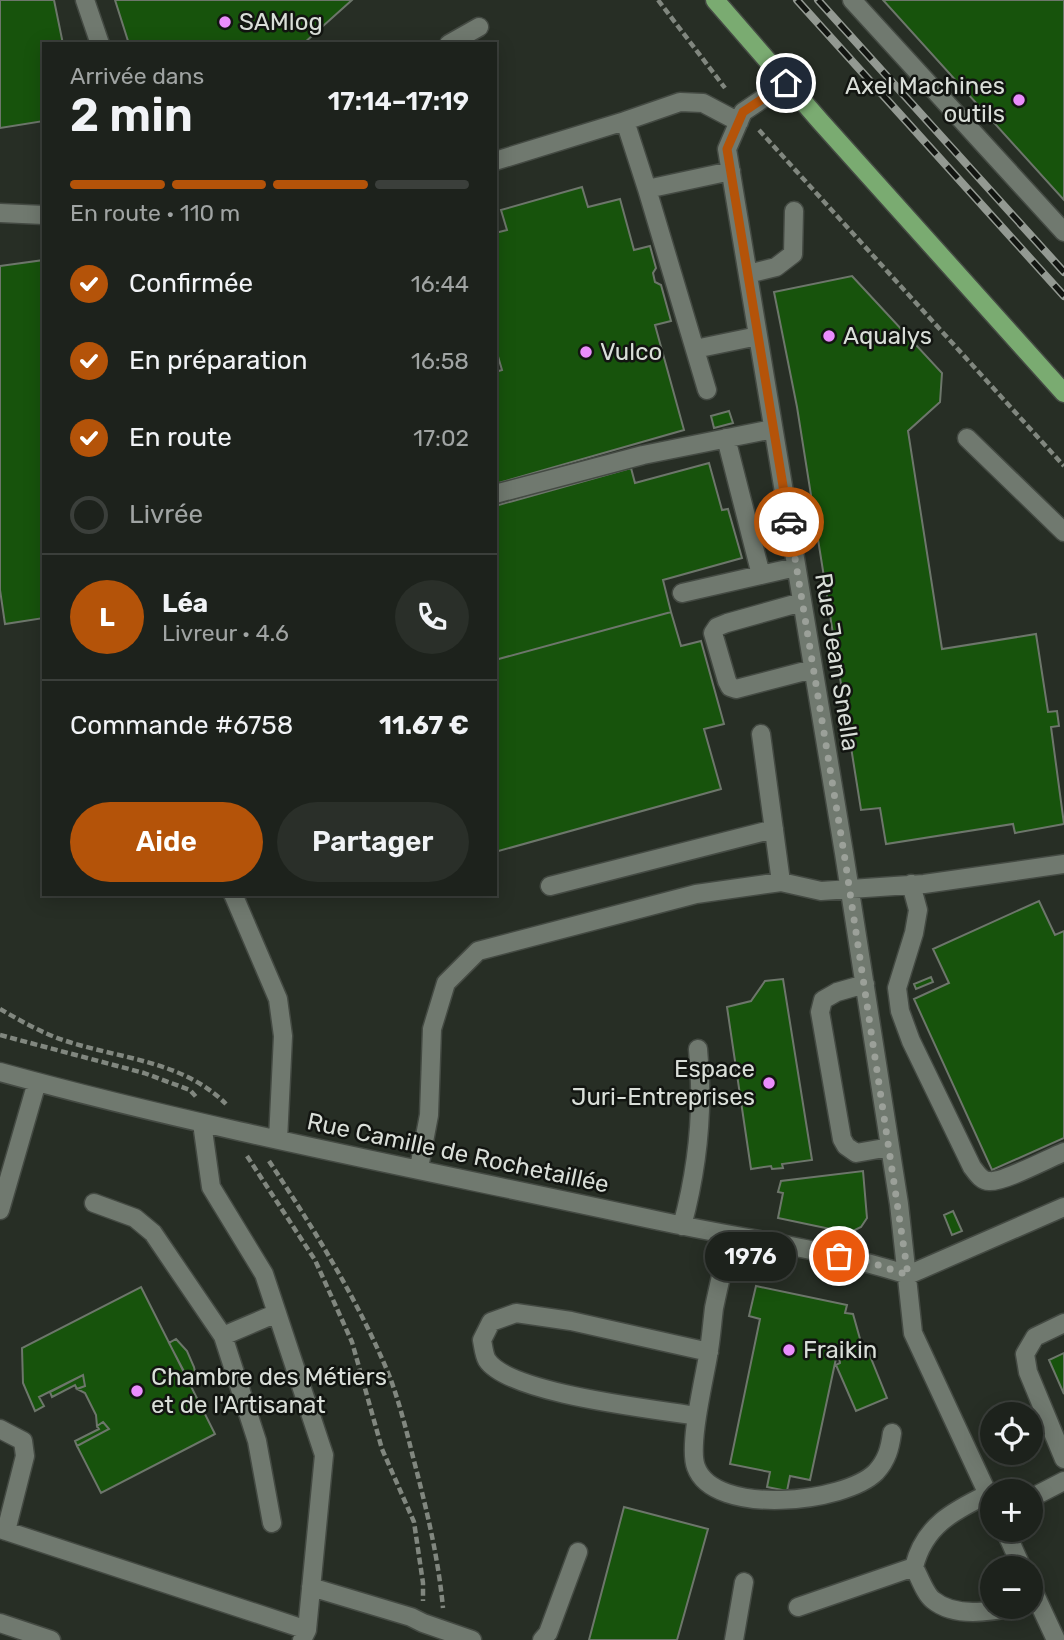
<!DOCTYPE html>
<html lang="fr">
<meta charset="utf-8">
<style>
body{margin:0;font-family:Rubik,sans-serif;background:#2a2f29;color:#f1f3f6;height:100vh;display:flex;flex-direction:column;font-size:26px;white-space:nowrap}
*{box-sizing:border-box;margin:0}
p{font-size:23px;color:#a0a4a3}
.icon{flex:none;width:38px;height:38px;fill:none;stroke:currentColor;stroke-width:2;stroke-linecap:round;stroke-linejoin:round}
.map{position:relative;flex:1;overflow:hidden}
.side{position:absolute;left:42px;top:42px;width:455px;height:854px;display:flex;flex-direction:column;background:#1d221c;border-radius:0px;box-shadow:0 4px 18px #0003,0 0 0 2px #3b3f3b}
.side>*{flex:none}
.tools{position:absolute;left:980px;top:1402px;display:grid;gap:14px}
.tools a{display:grid;place-items:center;width:63px;height:63px;border-radius:50%;background:#1d221c;box-shadow:0 4px 18px #0003,0 0 0 2px #3b3f3b;font-size:35px}
.pin{position:absolute;display:grid;place-items:center;width:60px;height:60px;color:#fff;margin:-30px;border:4px solid #fff;border-radius:50%;box-shadow:0 2px 7px #0007}
.courier{position:absolute;display:grid;place-items:center;width:70px;height:70px;margin:-35px;border:5px solid #b45309;border-radius:50%;background:#fff;color:#222;box-shadow:0 2px 9px #0007}
.bubble{position:absolute;height:49px;border-radius:24px;background:#1d221c;box-shadow:0 4px 18px #0003,0 0 0 2px #3b3f3b;font-size:23px;font-weight:600;line-height:49px;text-align:center}
.head em{font-style:normal;font-weight:600}
.head div{display:flex;flex-direction:column-reverse}
.head{display:flex;align-items:center;justify-content:space-between;height:119px;padding:0 28px}
h1{font-size:46px;font-weight:600;line-height:52px}
.bar{display:grid;grid-template-columns:repeat(4,1fr);gap:10px 7px;align-content:center;height:84px;padding:0 28px}
.bar i{height:9px;border-radius:5px;background:#3b3f3b}
.bar .current{background:#b45309}
.bar p{grid-column:span 4}
.line{display:flex;align-items:center;gap:18px;padding:0 28px;border-top:2px solid #3b3f3b}
.line div{flex:1}
.round{display:grid;place-items:center;flex:none;width:74px;height:74px;border-radius:37px;background:#2a2f29}
ol{padding:0 28px;list-style:none}
li{display:flex;align-items:center;gap:21px;height:77px}
li p{margin-inline-start:auto}
li .icon{padding:7px;border-radius:50%;background:#b45309;color:#fff;stroke-width:4}
li:last-child{color:#a0a4a3}
li i{width:38px;height:38px;border:4px solid #3b3f3b;border-radius:50%}
.cta{display:flex;gap:14px;margin-top:auto;padding:14px 28px}
.cta a{flex:1;height:80px;border-radius:42px;background:#b45309;color:#fff;font-size:28px;font-weight:600;line-height:80px;text-align:center}
.cta a+a{background:#2a2f29;color:#f1f3f6}
.map>svg:first-child{display:block}
.building{fill:#17530c;stroke:#6d766b;stroke-width:2}
.lines{fill:none;stroke-linecap:round;stroke-linejoin:round}
.minor-casing{stroke:#444a43;stroke-width:21}
.major-casing{stroke:#444a43;stroke-width:21}
.path{stroke:#81877f;stroke-width:4.5;stroke-dasharray:7 3.5;stroke-linecap:butt}
.minor{stroke:#70796f;stroke-width:18}
.major{stroke:#7aab71;stroke-width:18}
.rail-casing{stroke:#939992;stroke-width:8}
.rail{stroke:#121511;stroke-width:5;stroke-dasharray:16;stroke-linecap:butt}
.done{stroke:#9ba099;stroke-width:7;stroke-dasharray:0 12.6}
.route{stroke:#b45309;stroke-width:9}
.poi-dot{fill:#ea8dfc;stroke:#121511;stroke-width:2.5}
.labels{text-anchor:middle;stroke-width:5;stroke-linejoin:round;paint-order:stroke}
.poi-label{font-size:24px;fill:#d9ded8;stroke:#121511;text-anchor:start}
.street-label{font-size:24px;fill:#d9ded8;stroke:#121511}
</style>
<div class="map">
<svg width="1064" height="1640" viewBox="0 0 1064 1640">
<rect width="100%" height="100%" fill="#272e25"/>
<!-- building -->
<path class="building" d="M0,0H54L63,44H44V121L0,128Z
M115,0H352L303,44H129Z
M883,0H1064V200Z
M582,187L588,207L620,199L634,250L650,246L656,268L653,273L655,282L661,285L671,321L655,325L684,430L495,484V372L502,370L495,346V233L507,230L501,210Z
M44,260V618L5,624L0,590V266Z
M852,276L942,373L940,402L908,431L942,649L1036,634L1048,712L1057,711L1059,726L1051,727L1064,824L1015,833L1013,824L886,844L880,808L861,810L797,407L774,292Z
M729,411L733,423L714,428L711,416Z
M709,463L722,510L728,509L742,558L663,580L671,612L495,660V506L631,468L635,483Z
M671,612L681,646L701,641L724,724L704,729L721,789L495,852V660Z
M1039,901L1055,935L1064,931V1138L992,1170L914,999L949,983L933,949Z
M931,977L933,982L916,989L914,984Z
M783,979L812,1160L782,1164L783,1168L772,1169L771,1166L751,1169L727,1007L751,1001L765,981Z
M863,1171L867,1218L861,1227L853,1231L835,1230L778,1218L783,1193L778,1192L781,1181Z
M953,1211L962,1231L952,1235L944,1215Z
M756,1286L847,1305L845,1313L853,1314L864,1353L868,1351L887,1398L856,1411L836,1365L840,1363L838,1349L810,1480L790,1476L787,1491L767,1487L770,1472L730,1464L760,1319L749,1316Z
M141,1287L215,1434L101,1493L77,1446L109,1429L103,1422L97,1426L96,1415L85,1393L77,1389L85,1386L83,1375L39,1397L44,1406L35,1411L23,1383L22,1348Z
M176,1339L187,1351L194,1367L196,1376L188,1379L169,1343Z
M1064,1353V1394L1049,1360Z
M83,1375L85,1386L77,1389L75,1385L52,1397L50,1392Z
M103,1422L109,1429L77,1446L75,1441L99,1429L97,1426Z
M624,1507L708,1529L677,1640H589Z"/>
<g class="lines">
<defs>
<path id="minor" d="M85,0L100,44
M852,0L1064,232
M449,44L479,27
M786,83L743,112L727,149L844,853L899,1204L913,1333L992,1503
M625,121L680,102L703,103L739,122
M495,161L625,121L647,189L707,390
M647,189L731,171
M0,213L44,215
M748,274L776,267L793,254L794,211
M695,349L758,336
M726,438L761,575
M967,438L1064,532
M495,494L643,455L773,429
M682,593L796,567
M802,602L727,623L717,627L713,633L727,681L730,687L736,689L813,669
M761,734L781,882
M911,884L918,910L914,933L897,988L900,1011L911,1041L972,1167C976,1172 981,1181 989,1181C1002,1183 1049,1158 1064,1152
M550,886L774,829
M233,894L278,999L283,1036L278,1140
M865,984L837,992L823,1000L820,1012L842,1139L846,1146L856,1153L890,1147
M0,1072C218,1132 440,1173 660,1221C743,1239 828,1249 908,1275
M202,1123L211,1187L264,1274L324,1455L307,1630L302,1640
M419,1168L429,1115L432,1029L446,983L478,951L696,894L781,882L821,891L924,884L1064,864
M94,1203L135,1218L153,1233L223,1336L257,1441L272,1523
M0,1210L37,1082
M682,1226C698,1167 704,1109 698,1049
M731,1235C725,1259 719,1284 714,1308C712,1324 711,1340 708,1356C704,1380 688,1446 696,1467C714,1517 845,1503 876,1472C887,1460 890,1448 892,1433
M908,1275L1064,1207
M1064,1323L1035,1337L1025,1354L1028,1372L1064,1459
M223,1336L277,1313
M697,1416C655,1409 509,1394 487,1360C484,1355 483,1345 482,1340L491,1322L516,1313L571,1321L709,1352
M0,1429L23,1441L25,1456L6,1531
M988,1494C953,1511 924,1526 914,1567C919,1576 925,1594 933,1600C956,1619 993,1611 1019,1606
M1031,1498L1064,1481
M0,1529L307,1630
M1005,1530L1022,1568
M1031,1586L1056,1640
M311,1587L411,1617L423,1623L472,1640
M798,1607L914,1567
M0,1623L51,1640
M542,1640L548,1633L578,1552
M734,1640L744,1582"/>
<path id="major" d="M715,0L820,121L1064,393"/>
</defs>
<!-- minor casing -->
<use href="#minor" class="minor-casing"/>
<!-- major casing -->
<use href="#major" class="major-casing"/>
<!-- path -->
<path class="path" d="M658,0L725,88
M759,130L1064,466
M0,1009C19,1020 42,1033 63,1040C119,1059 182,1060 226,1104
M0,1035L144,1073L190,1090L198,1099
M247,1156L315,1260L352,1342L382,1449L414,1522L423,1583V1601
M269,1161C314,1229 358,1300 389,1375C399,1401 406,1429 413,1457C426,1507 438,1555 443,1608"/>
<!-- minor -->
<use href="#minor" class="minor"/>
<!-- major -->
<use href="#major" class="major"/>
<defs>
<path id="rail" d="M797,0L1064,296
M818,0L1064,272"/>
</defs>
<!-- rail casing -->
<use href="#rail" class="rail-casing"/>
<!-- rail -->
<use href="#rail" class="rail"/>
</g>
<g class="lines">
<!-- done -->
<path class="done" d="M789,522L844,853L908,1275L866,1261L839,1256"/>
<!-- route -->
<path class="route" d="M786,83L743,112L727,149L789,522"/>
</g>
<!-- markers -->
<g class="poi-dot">
<circle cx="225" cy="22" r="7"/>
<circle cx="1019" cy="100" r="7"/>
<circle cx="829" cy="336" r="7"/>
<circle cx="586" cy="352" r="7"/>
<circle cx="769" cy="1083" r="7"/>
<circle cx="789" cy="1350" r="7"/>
<circle cx="137" cy="1391" r="7"/>
</g>
<g class="labels">
<!-- poi labels -->
<g class="poi-label">
<text x="239" y="30">SAMlog</text>
<text x="1005" y="94" text-anchor="end">Axel Machines<tspan x="1005" dy="28">outils</tspan></text>
<text x="843" y="344">Aqualys</text>
<text x="600" y="360">Vulco</text>
<text x="755" y="1077" text-anchor="end">Espace<tspan x="755" dy="28">Juri-Entreprises</tspan></text>
<text x="803" y="1358">Fraikin</text>
<text x="151" y="1385">Chambre des Métiers<tspan x="151" dy="28">et de l'Artisanat</tspan></text>
</g>
<!-- street labels -->
<g class="street-label">
<text transform="translate(837 662) rotate(81)" y="8">Rue Jean Snella</text>
<text transform="translate(458 1153) rotate(12)" y="8">Rue Camille de Rochetaillée</text>
</g>
</g>
</svg>
<div class="tools">
<a><svg class="icon" aria-label="locate" viewBox="0 0 24 24"><circle cx="12" cy="12" r="6"/><path d="M12 2v4M12 18v4M2 12h4M18 12h4"/></svg></a>
<a>+</a>
<a>−</a>
</div>
<div class="pin" style="left:839px;top:1256px;background:#ea580c"><svg class="icon" aria-label="bag" viewBox="0 0 24 24"><path d="M5 8h14l-1 12H6zM9 8a3 3 0 0 1 6 0"/></svg></div>
<div class="pin" style="left:786px;top:83px;background:#1f2937"><svg class="icon" aria-label="home" viewBox="0 0 24 24"><path d="M3 11l9-7 9 7M6 9v11h12V9"/></svg></div>
<div class="courier" style="left:789px;top:522px"><svg class="icon" aria-label="car" viewBox="0 0 24 24"><path d="M5 17H2v-5l4-1 3-4h7l3 4 3 1v5h-3M9 17h6M6 11h13"/><circle cx="7" cy="17" r="2"/><circle cx="17" cy="17" r="2"/></svg></div>
<div class="bubble" style="left:705px;top:1232px;width:91px">1976</div>
<section class="side">
<div class="head"><div><h1>2 min</h1><p>Arrivée dans</p></div><em>17:14–17:19</em></div>
<div class="bar"><i class="current"></i><i class="current"></i><i class="current"></i><i></i><p>En route · 110 m</p></div>
<ol>
<li><svg class="icon" aria-label="check" viewBox="0 0 24 24"><path d="M5 12l5 5 9-10"/></svg>Confirmée<p>16:44</p></li>
<li><svg class="icon" aria-label="check" viewBox="0 0 24 24"><path d="M5 12l5 5 9-10"/></svg>En préparation<p>16:58</p></li>
<li><svg class="icon" aria-label="check" viewBox="0 0 24 24"><path d="M5 12l5 5 9-10"/></svg>En route<p>17:02</p></li>
<li><i></i>Livrée</li>
</ol>
<div class="line" style="height:126px"><b class="round" style="background:#b45309;color:#fff">L</b><div><b>Léa</b><p>Livreur · 4.6</p></div><a class="round"><svg class="icon" aria-label="phone" viewBox="0 0 24 24"><path d="M5 4h4l2 5-3 2q2 4 5 5l2-3 5 2v4C11 20 4 13 5 4z"/></svg></a></div>
<div class="line" style="height:91px"><div>Commande #6758</div><b>11.67 €</b></div>
<div class="cta"><a>Aide</a><a>Partager</a></div>
</section>
</div>
